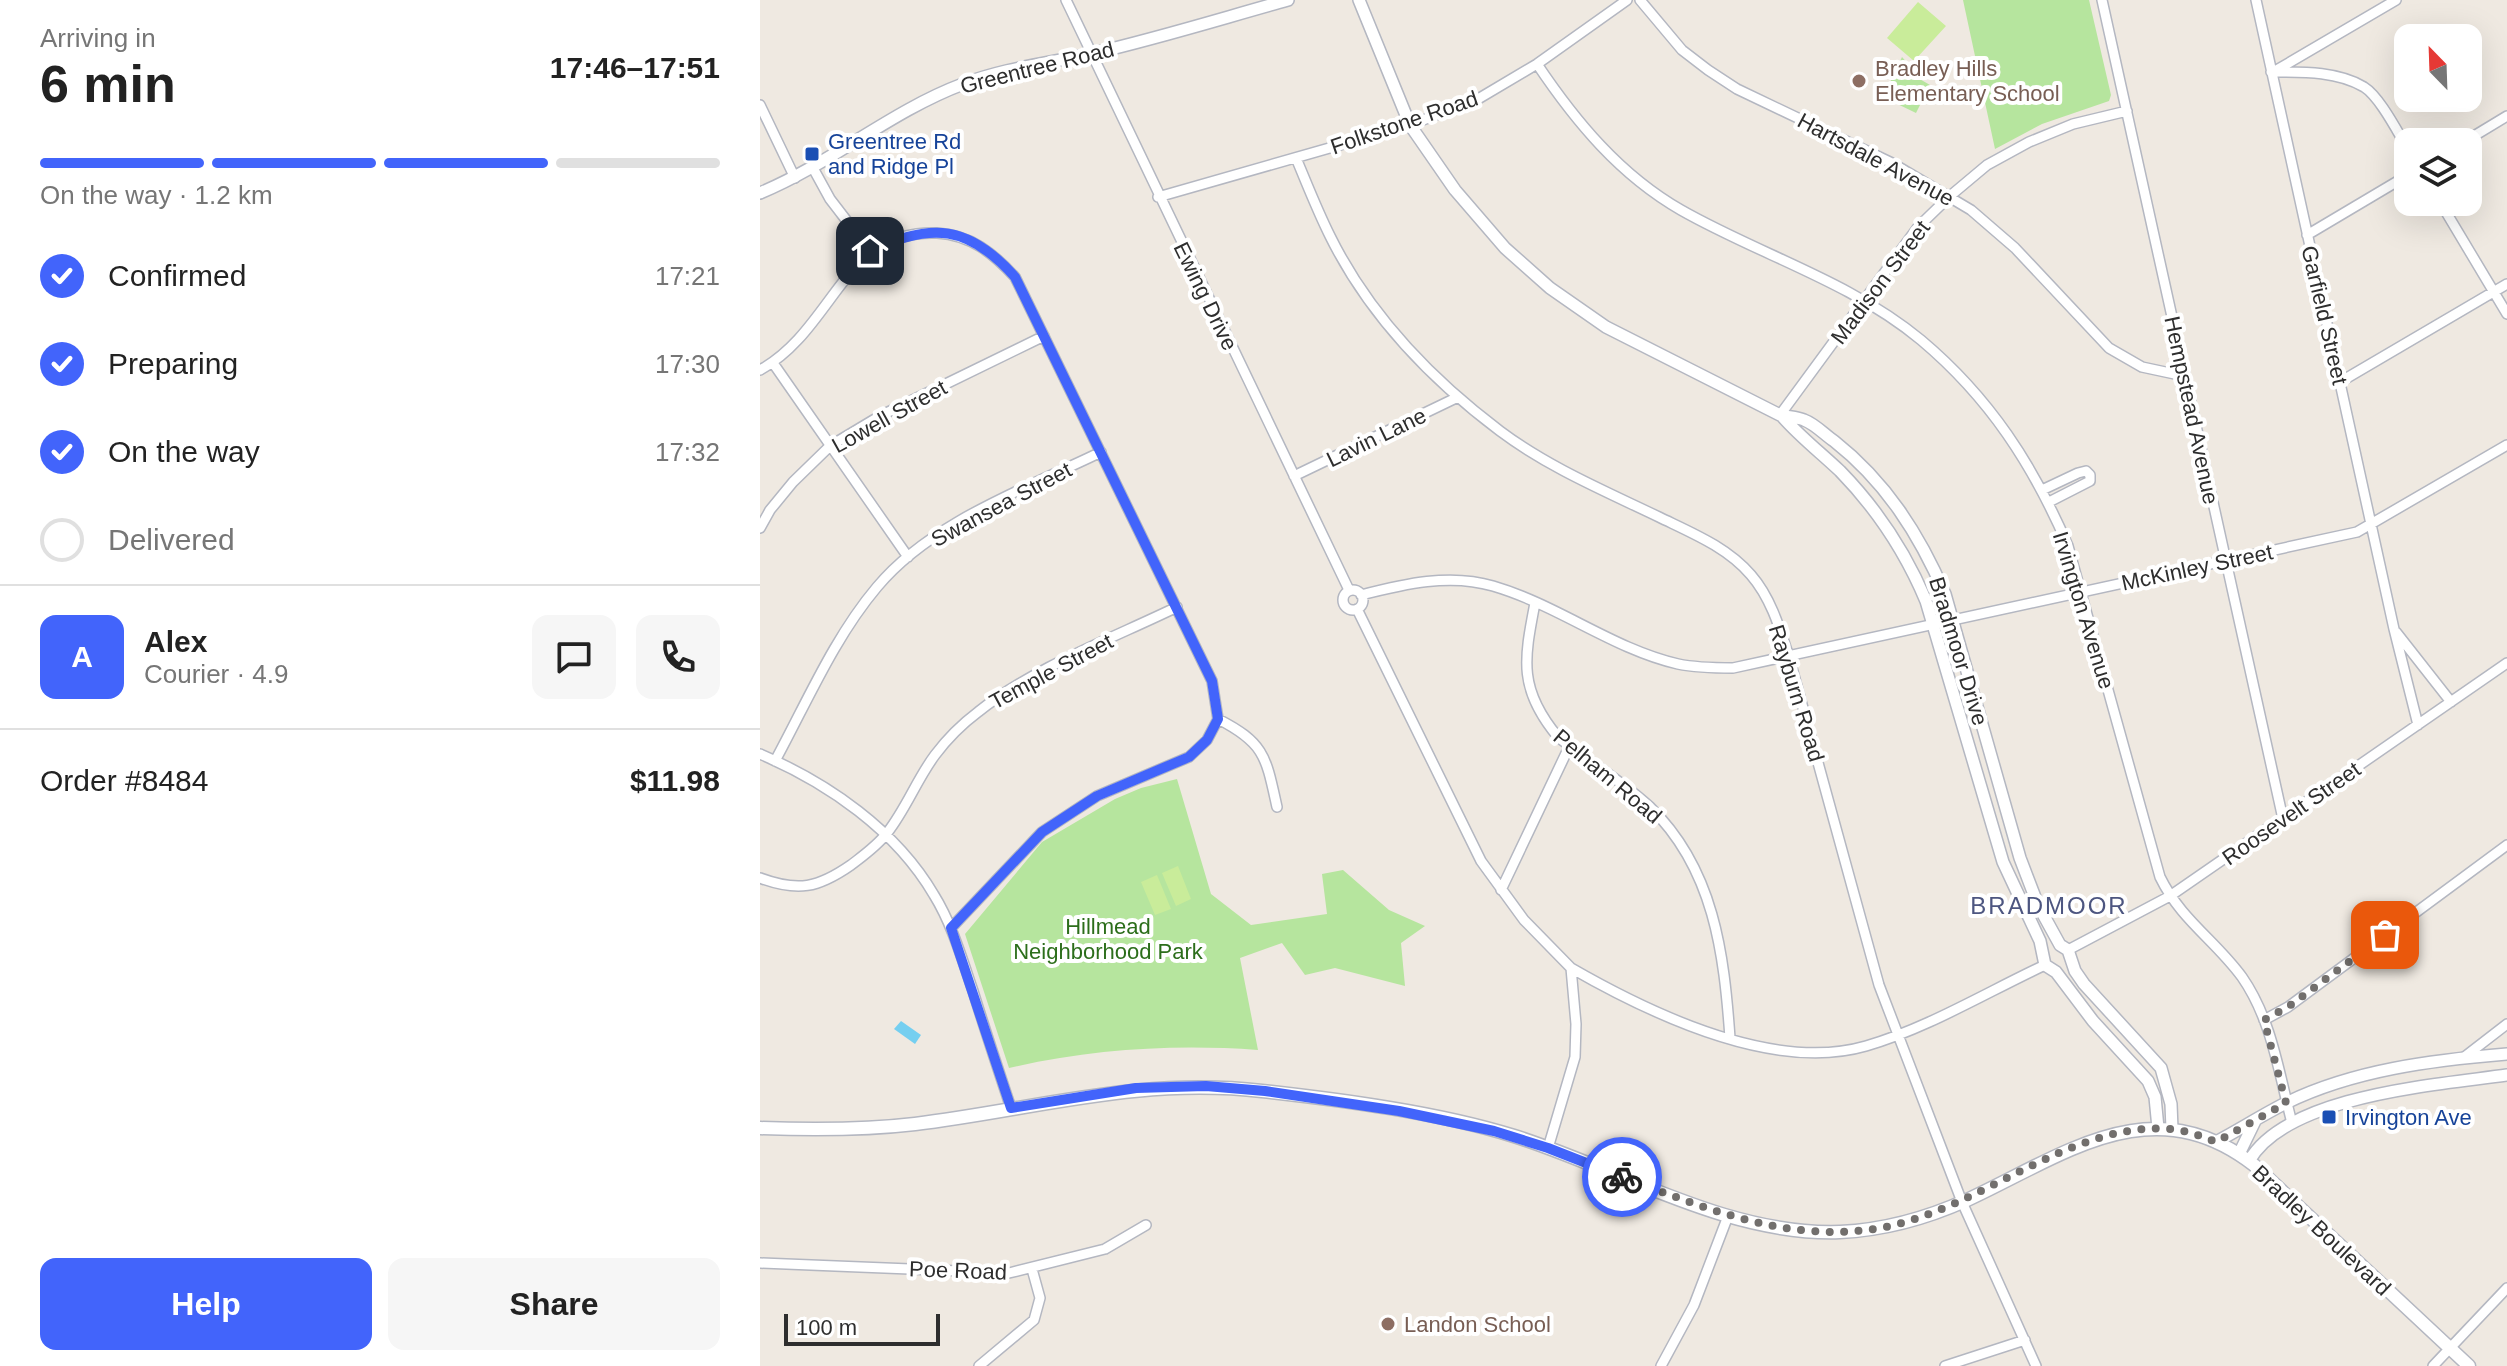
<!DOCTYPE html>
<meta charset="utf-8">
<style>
body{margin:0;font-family:Arial,sans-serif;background:#f6f6f6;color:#222;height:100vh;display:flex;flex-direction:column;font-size:30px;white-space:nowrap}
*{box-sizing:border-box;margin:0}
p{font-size:26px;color:#767676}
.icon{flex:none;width:44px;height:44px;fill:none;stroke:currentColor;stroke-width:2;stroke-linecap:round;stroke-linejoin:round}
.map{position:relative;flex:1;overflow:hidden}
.side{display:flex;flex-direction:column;background:#fff;width:760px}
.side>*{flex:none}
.needle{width:52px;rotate:337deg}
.fabs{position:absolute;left:1634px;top:24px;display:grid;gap:16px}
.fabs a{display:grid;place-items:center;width:88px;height:88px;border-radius:16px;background:#fff;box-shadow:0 8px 32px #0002;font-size:40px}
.scale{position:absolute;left:24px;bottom:20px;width:156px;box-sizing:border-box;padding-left:8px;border:4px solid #2e2e2e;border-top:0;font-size:22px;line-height:28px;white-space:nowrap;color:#2e2e2e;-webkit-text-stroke:6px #fff;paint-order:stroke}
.pin{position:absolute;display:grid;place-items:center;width:68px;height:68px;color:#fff;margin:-34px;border-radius:16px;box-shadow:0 4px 12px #0006}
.courier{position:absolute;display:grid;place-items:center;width:80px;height:80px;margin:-40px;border:6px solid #4264fb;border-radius:50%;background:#fff;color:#222;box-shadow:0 2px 10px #0007}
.summary em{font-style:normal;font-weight:600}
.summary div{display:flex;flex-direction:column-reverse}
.summary{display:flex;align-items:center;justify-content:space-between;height:136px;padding:0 40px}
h1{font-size:52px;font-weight:600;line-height:60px}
.bar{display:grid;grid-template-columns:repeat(4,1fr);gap:12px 8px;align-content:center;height:96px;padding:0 40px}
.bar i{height:10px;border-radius:6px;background:#e0e0e0}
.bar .selected{background:#4264fb}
.bar p{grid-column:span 4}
.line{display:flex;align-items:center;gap:20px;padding:0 40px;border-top:2px solid #e0e0e0}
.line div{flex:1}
.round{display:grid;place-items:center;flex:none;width:84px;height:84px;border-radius:16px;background:#f6f6f6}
ol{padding:0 40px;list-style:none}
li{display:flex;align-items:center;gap:24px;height:88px}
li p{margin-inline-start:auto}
li .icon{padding:8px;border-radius:50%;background:#4264fb;color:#fff;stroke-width:4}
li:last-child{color:#767676}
li i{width:44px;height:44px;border:4px solid #e0e0e0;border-radius:50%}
.primary-button{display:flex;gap:16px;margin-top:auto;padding:16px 40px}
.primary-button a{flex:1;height:92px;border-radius:16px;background:#4264fb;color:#fff;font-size:32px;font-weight:600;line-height:92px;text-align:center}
.primary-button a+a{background:#f6f6f6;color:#222}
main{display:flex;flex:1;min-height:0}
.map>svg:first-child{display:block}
.green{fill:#b6e59e}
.pitch{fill:#c9ec9a}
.water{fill:#75cff0}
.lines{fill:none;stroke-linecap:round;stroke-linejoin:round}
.minor-casing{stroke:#b4b7c1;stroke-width:12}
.tertiary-casing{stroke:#b4b7c1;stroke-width:14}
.secondary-casing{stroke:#b4b7c1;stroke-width:15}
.minor{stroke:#fff;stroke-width:9}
.tertiary{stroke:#fff;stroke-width:11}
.secondary{stroke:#fff;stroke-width:12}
.done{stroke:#726f6d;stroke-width:8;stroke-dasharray:0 14.4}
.route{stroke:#4264fb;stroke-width:10}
.education-dot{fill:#8d6e63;stroke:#fff;stroke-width:3}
.transit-dot{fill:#1a4fb4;stroke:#fff;stroke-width:3}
.labels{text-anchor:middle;stroke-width:8;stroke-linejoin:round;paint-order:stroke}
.street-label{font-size:22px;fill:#2e2e2e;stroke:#fff}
.education-label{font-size:22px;fill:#785e54;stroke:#fff;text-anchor:start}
.transit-label{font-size:22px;fill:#164399;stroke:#fff;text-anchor:start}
.park-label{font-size:22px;fill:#2c6e1b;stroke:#fff}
.neighbourhood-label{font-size:24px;letter-spacing:2px;fill:#4d5680;stroke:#fff}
</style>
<main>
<section class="side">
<div class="summary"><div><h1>6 min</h1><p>Arriving in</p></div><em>17:46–17:51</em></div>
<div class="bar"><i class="selected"></i><i class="selected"></i><i class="selected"></i><i></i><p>On the way · 1.2 km</p></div>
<ol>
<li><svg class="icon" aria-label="check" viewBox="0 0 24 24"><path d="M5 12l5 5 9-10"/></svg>Confirmed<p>17:21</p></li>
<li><svg class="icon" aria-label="check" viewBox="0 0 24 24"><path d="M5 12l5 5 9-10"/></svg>Preparing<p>17:30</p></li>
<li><svg class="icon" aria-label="check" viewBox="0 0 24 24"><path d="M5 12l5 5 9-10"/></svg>On the way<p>17:32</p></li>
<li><i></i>Delivered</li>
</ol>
<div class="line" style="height:144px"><b class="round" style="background:#4264fb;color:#fff">A</b><div><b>Alex</b><p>Courier · 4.9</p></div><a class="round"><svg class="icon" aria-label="chat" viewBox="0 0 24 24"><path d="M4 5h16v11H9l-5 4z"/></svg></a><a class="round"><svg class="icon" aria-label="phone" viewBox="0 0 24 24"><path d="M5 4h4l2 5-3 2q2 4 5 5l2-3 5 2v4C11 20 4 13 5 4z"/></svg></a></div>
<div class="line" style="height:104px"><div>Order #8484</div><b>$11.98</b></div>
<div class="primary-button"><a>Help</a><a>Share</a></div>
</section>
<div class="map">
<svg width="1747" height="1366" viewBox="0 0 1747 1366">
<rect width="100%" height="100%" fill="#efe9e1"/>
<!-- green -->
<path class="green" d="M1203,0H1329L1351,95L1349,101L1282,124L1235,149Z
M1142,57L1149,65L1151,74L1170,85L1156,113L1123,97Z
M417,779L451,894L491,925L567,914L562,874L583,870L629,910L665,926L641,943L645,986L575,968L545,975L522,943L480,958L498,1050C413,1044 332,1049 249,1068L205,934L282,842L355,799L381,788Z"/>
<!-- pitch -->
<path class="pitch" d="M1158,2L1186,26L1154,61L1127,38Z
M418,866L431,899L416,906L402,873Z
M397,875L411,909L395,915L381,882Z"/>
<!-- water -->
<path class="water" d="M141,1021L161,1035L155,1044L134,1029Z"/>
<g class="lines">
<defs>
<path id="minor" d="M306,0L589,590
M880,0L922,50L948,70L977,89L1132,163L1211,210L1255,248L1349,348L1382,367L1424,376
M1342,0L1523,819
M1496,0L1634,629L1658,725
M777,64C816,122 860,175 921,210C1000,255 1090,281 1161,340C1230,398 1273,465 1308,546L1400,877C1421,920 1455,940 1482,977C1512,1020 1519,1074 1532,1123
M1515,71L1636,0
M1511,72C1542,72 1577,71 1604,87C1620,97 1638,133 1648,149
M0,105L35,178
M1704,142L1747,116
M536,158C547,184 557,210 570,236C608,313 671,379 740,431C788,467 845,491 899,517C932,533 967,547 991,575C1011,598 1020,629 1029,657L1119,985L1202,1202L1276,1366
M53,168L70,199L110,251
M398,197L650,125L718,99L777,64L867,0
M1680,202L1747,314
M1547,235L1648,175
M13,363L148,557
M0,370C48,344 70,290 108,253C125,238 156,232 177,233C211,235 233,253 255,277L452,681L458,719L447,740L429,757L337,796L282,832L191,928
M1580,382L1747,284
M1020,415L1158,227L1190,196L1227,165L1269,142L1313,124L1367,111
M534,476L698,397
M1282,490L1318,473L1326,471L1330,475V481L1289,502
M0,528L10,510L33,482L70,446L120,416L284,336
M583 600a10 10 0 1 1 20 0a10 10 0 1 1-20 0Z
M601,595C644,584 690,573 733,586C798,605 853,649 918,664C937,668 955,668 973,668L1597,532L1747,445
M775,603C764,660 758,689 798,737C828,761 862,781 890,807C954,869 964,953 970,1038
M597,609L721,861L764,920L811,968L816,1024L815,1057L788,1148
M1636,632L1691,702
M458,719C505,743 506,757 517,807
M0,754C68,783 136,830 174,895C192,924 202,959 213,991C225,1030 238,1069 251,1108
M15,761C47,702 74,638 117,587C171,522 267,488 341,452
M0,878C38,892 58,888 91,865C104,855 117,846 127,833C146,809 157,779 175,755C187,739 202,724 218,712C273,668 353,638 417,607
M741,890L809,747
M1308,950L1410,896L1747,663
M811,968C891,1014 1013,1073 1106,1046C1168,1028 1227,992 1285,965
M1504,1020L1528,1007L1747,845
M1703,1058L1747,1024
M0,1263L249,1273L345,1249L386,1225
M219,1366L274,1320L280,1298L272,1269
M901,1366L934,1305L968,1216
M1185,1366L1265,1340
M1673,1366L1747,1288"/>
<path id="tertiary" d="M599,0L650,125L695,190L745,248L790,288L846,327L1020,415C1028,417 1037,417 1044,420C1055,424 1065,435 1074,441C1126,482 1159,534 1185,594L1260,858L1278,905L1300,945L1308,950L1315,971L1324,984L1401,1068L1411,1104L1412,1129
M0,193C72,163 131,111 203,84C245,68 290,63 334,53C399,38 463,18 528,0
M1021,415C1039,436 1060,452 1080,471C1118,510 1145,551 1166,601L1243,862L1280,941L1285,965L1296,972L1333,1021L1388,1081L1395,1097L1398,1128
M1456,1142C1479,1130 1502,1115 1526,1103C1593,1070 1673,1060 1747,1054
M1479,1154L1495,1121
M1489,1161C1527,1095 1677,1085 1747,1075"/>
<path id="secondary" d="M0,1128C52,1130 104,1130 155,1124C276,1109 378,1077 502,1091C582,1100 677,1112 754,1136C859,1169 967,1236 1080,1232C1124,1230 1167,1218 1207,1200C1304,1155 1392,1086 1494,1165L1709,1366"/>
</defs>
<!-- minor casing -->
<use href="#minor" class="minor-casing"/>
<!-- tertiary casing -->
<use href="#tertiary" class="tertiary-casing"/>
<!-- secondary casing -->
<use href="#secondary" class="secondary-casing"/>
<!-- minor -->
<use href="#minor" class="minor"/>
<!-- tertiary -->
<use href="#tertiary" class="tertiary"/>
<!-- secondary -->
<use href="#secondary" class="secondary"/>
</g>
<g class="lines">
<!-- done -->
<path class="done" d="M862,1177C946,1208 1028,1244 1120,1228C1220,1210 1311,1121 1410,1129C1426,1130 1441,1136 1456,1142L1526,1103L1504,1020L1528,1007L1625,935"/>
<!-- route -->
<path class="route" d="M110,251C171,222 209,225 255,277L452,681L458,719L447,740L429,757L337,796L282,832L191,928L251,1108L376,1088L446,1086L505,1091L639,1111L734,1131L788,1148L862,1177"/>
</g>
<!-- markers -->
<g class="education-dot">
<circle cx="1099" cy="81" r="8"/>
<circle cx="628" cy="1324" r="8"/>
</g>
<g class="transit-dot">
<rect x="44" y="146" width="16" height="16" rx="4"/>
<rect x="1561" y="1109" width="16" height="16" rx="4"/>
</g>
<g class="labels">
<!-- street labels -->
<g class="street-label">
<text transform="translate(277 67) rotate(-14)" y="8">Greentree Road</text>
<text transform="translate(644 122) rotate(-19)" y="8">Folkstone Road</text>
<text transform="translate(1116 159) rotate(28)" y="8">Hartsdale Avenue</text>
<text transform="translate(1120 282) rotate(-53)" y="8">Madison Street</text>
<text transform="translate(446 296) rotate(64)" y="8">Ewing Drive</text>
<text transform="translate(1565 315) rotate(77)" y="8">Garfield Street</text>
<text transform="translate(1432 410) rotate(78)" y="8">Hempstead Avenue</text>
<text transform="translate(129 416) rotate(-29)" y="8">Lowell Street</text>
<text transform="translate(616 437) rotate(-26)" y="8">Lavin Lane</text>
<text transform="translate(241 504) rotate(-28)" y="8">Swansea Street</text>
<text transform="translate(1437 567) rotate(-12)" y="8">McKinley Street</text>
<text transform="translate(1324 610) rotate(73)" y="8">Irvington Avenue</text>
<text transform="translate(1199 651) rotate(73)" y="8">Bradmoor Drive</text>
<text transform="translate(291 671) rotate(-28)" y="8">Temple Street</text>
<text transform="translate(1037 693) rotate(73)" y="8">Rayburn Road</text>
<text transform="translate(848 776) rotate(40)" y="8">Pelham Road</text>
<text transform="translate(1531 813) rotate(-35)" y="8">Roosevelt Street</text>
<text transform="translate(1562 1230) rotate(43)" y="8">Bradley Boulevard</text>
<text transform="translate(198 1270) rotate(2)" y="8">Poe Road</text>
</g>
<!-- education labels -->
<g class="education-label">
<text x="1115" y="76">Bradley Hills<tspan x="1115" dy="25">Elementary School</tspan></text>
<text x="644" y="1332">Landon School</text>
</g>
<!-- transit labels -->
<g class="transit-label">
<text x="68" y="149">Greentree Rd<tspan x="68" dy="25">and Ridge Pl</tspan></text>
<text x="1585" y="1125">Irvington Ave</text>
</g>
<!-- park labels -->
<g class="park-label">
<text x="348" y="934">Hillmead<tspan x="348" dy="25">Neighborhood Park</tspan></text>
</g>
<!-- neighbourhood labels -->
<g class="neighbourhood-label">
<text x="1289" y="914">BRADMOOR</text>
</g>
</g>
</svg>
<div class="fabs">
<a><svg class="needle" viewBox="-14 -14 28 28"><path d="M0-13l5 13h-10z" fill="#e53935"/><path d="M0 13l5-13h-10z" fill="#767676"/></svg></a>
<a><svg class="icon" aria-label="layers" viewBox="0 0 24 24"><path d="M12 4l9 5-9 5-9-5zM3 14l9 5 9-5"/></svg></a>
</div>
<div class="scale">100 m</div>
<div class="pin" style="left:1625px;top:935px;background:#ea580c"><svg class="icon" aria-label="bag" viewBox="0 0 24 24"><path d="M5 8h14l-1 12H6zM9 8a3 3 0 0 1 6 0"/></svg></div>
<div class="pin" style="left:110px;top:251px;background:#1f2937"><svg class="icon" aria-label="home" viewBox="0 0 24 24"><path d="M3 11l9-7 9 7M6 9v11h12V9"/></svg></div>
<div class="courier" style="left:862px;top:1177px"><svg class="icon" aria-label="bike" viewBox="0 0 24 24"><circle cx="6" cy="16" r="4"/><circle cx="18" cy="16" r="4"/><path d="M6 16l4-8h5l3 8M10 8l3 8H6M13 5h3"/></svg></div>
</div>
</main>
